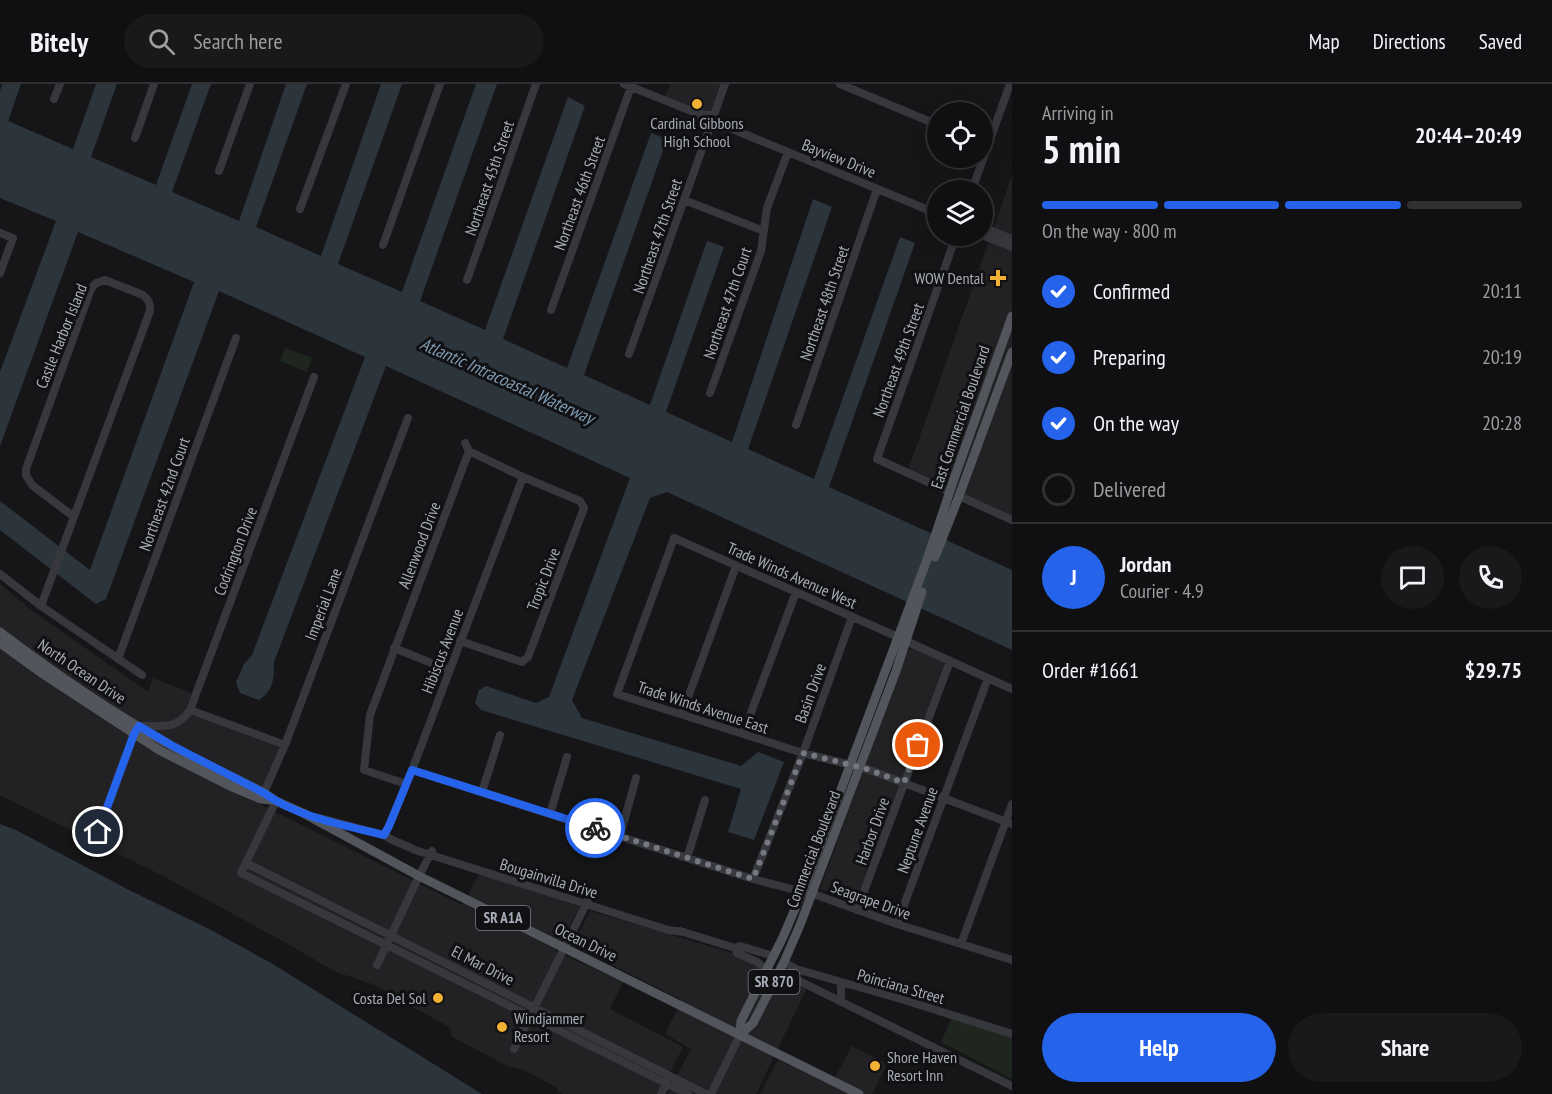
<!DOCTYPE html>
<meta charset="utf-8">
<style>
body{margin:0;font-family:"PT Sans Narrow",sans-serif;background:#19191b;color:#f1f3f6;height:100vh;display:flex;flex-direction:column;font-size:22px;white-space:nowrap}
*{box-sizing:border-box;margin:0}
p{font-size:20px;color:#9c9d9f}
.icon{flex:none;width:33px;height:33px;fill:none;stroke:currentColor;stroke-width:2;stroke-linecap:round;stroke-linejoin:round}
.map{position:relative;flex:1;overflow:hidden}
.sheet{display:flex;flex-direction:column;background:#101012;width:540px}
.sheet>*{flex:none}
.controls{position:absolute;left:927px;top:18px;display:grid;gap:12px}
.controls a{display:grid;place-items:center;width:66px;height:66px;border-radius:50%;background:#101012;box-shadow:0 6px 24px #0002,0 0 0 2px #303032;font-size:30px}
.pin{position:absolute;display:grid;place-items:center;width:51px;height:51px;color:#fff;margin:-26px;border:3px solid #fff;border-radius:50%;box-shadow:0 2px 6px #0007}
.courier{position:absolute;display:grid;place-items:center;width:60px;height:60px;margin:-30px;border:4px solid #2563eb;border-radius:50%;background:#fff;color:#222;box-shadow:0 2px 8px #0007}
.headline em{font-style:normal;font-weight:600}
.headline div{display:flex;flex-direction:column-reverse}
.headline{display:flex;align-items:center;justify-content:space-between;height:102px;padding:0 30px}
h1{font-size:39px;font-weight:600;line-height:45px}
.bar{display:grid;grid-template-columns:repeat(4,1fr);gap:9px 6px;align-content:center;height:72px;padding:0 30px}
.bar i{height:8px;border-radius:4px;background:#303032}
.bar .current{background:#2563eb}
.bar p{grid-column:span 4}
.line{display:flex;align-items:center;gap:15px;padding:0 30px;border-top:2px solid #303032}
.line div{flex:1}
.round{display:grid;place-items:center;flex:none;width:63px;height:63px;border-radius:32px;background:#19191b}
ol{padding:0 30px;list-style:none}
li{display:flex;align-items:center;gap:18px;height:66px}
li p{margin-inline-start:auto}
li .icon{padding:6px;border-radius:50%;background:#2563eb;color:#fff;stroke-width:4}
li:last-child{color:#9c9d9f}
li i{width:33px;height:33px;border:3px solid #303032;border-radius:50%}
.button{display:flex;gap:12px;margin-top:auto;padding:12px 30px}
.button a{flex:1;height:69px;border-radius:36px;background:#2563eb;color:#fff;font-size:24px;font-weight:600;line-height:69px;text-align:center}
.button a+a{background:#19191b;color:#f1f3f6}
header{display:flex;align-items:center;gap:36px;box-sizing:border-box;height:84px;padding:0 30px;background:#101012;border-bottom:2px solid #303032}
header strong{font-size:28px}
nav{display:flex;gap:33px;margin-inline-start:auto;font-size:21px}
.search{width:420px;height:54px;background:#19191b;display:flex;align-items:center;gap:15px;box-sizing:border-box;padding:0 21px;border-radius:33px;color:#9c9d9f;font-size:22px}
main{display:flex;flex:1;min-height:0}
.map>svg:first-child{display:block}
.built{fill:#222225}
.green{fill:#1e261f}
.water{fill:#2c353c}
.lines{fill:none;stroke-linecap:round;stroke-linejoin:round}
.minor{stroke:#37383d;stroke-width:8}
.major{stroke:#53555c;stroke-width:9}
.done{stroke:#757880;stroke-width:6;stroke-dasharray:0 10.8}
.route{stroke:#2563eb;stroke-width:8}
.poi-dot{fill:#f2b134;stroke:#111113;stroke-width:2}
.labels{text-anchor:middle;stroke-width:6;stroke-linejoin:round;paint-order:stroke}
.shield{fill:#111113;stroke:#7b7e86;stroke-width:1.5}
.shield-label{font-size:15px;font-weight:bold;fill:#a8adb8}
.poi-label{font-size:16px;fill:#a8adb8;stroke:#111113;text-anchor:end}
.street-label{font-size:16px;fill:#a8adb8;stroke:#111113}
.water-label{font-size:18px;font-style:italic;fill:#7f9bb3;stroke:#111113}
</style>
<header>
<strong>Bitely</strong>
<div class="search"><svg class="icon" aria-label="search" viewBox="0 0 24 24"><circle cx="10" cy="10" r="6"/><path d="M15 15l6 6"/></svg>Search here</div>
<nav><a>Map</a><a>Directions</a><a>Saved</a></nav>
</header>
<main>
<div class="map">
<svg width="1012" height="1010" viewBox="0 0 1012 1010">
<rect width="100%" height="100%" fill="#161618"/>
<!-- built -->
<path class="built" d="M670,0H721L712,26L703,29L665,13Z
M1012,92V436L907,389Z
M0,500L34,528L148,608L153,594L192,609L185,625L192,631L280,664L258,719L462,821L480,789L580,823L555,867L623,898L610,925L683,963L659,1010H563L557,1007V1004L524,986L509,983L451,952V944L372,900L336,888L281,856L157,789L0,711Z
M910,565H914L945,578L857,818L820,805L907,568Z
M590,827L729,868L761,885L807,904L756,1010H667L691,965L665,950L682,916L573,861Z
M852,962L887,980L872,1010H760L778,976L831,1001Z"/>
<!-- green -->
<path class="green" d="M285,264L312,274L307,288L280,277Z
M951,935L1012,953V995L941,958Z"/>
<!-- water -->
<path class="water" d="M2,0H21L8,37L73,65L96,0H117L91,73L156,101L192,0H211L172,108L239,137L286,0H307L256,143L321,172L381,0H402L338,180L402,208L476,0H497L420,217L485,246L568,13L585,22L503,255L567,284L651,49L667,55L584,291L650,321L707,157L724,163L666,328L732,358L813,115L832,123L748,365L814,395L900,153L915,159L829,403L1012,486V566L667,408L650,414L572,616L582,634L741,682L758,668L784,678L754,756L728,748L741,705L481,626L475,619L479,606L486,602L536,619L549,613L630,394L386,282L274,578C274,594 274,606 259,616L240,609L236,598L244,580L252,571L365,273L219,207L106,515L96,520L0,446V417L90,486L194,198L78,148L0,362V288L56,137L0,114V7Z
M0,740L16,746L127,805L211,846L271,879L482,1010H0Z"/>
<g class="lines">
<!-- minor -->
<path class="minor" d="M624,0L694,28L706,31H714L721,38L727,41
M840,0L938,41
M54,15L60,0
M694,28L704,35L710,43L730,44L938,130
M714,31L725,0
M135,54L154,0
M219,87L250,0
M972,106L1010,0
M684,116L764,147
M300,125L346,0
M982,143L1012,155
M0,149L13,154L0,189
M982,151L1012,163
M383,161L440,0
M467,196L536,0
M551,226L632,0
M629,270L710,43
M710,309L761,167L767,124L788,68
M796,341L877,105
M950,408L877,375L956,152
M959,412L1012,436
M0,490L41,522L142,591
M41,522L150,227C150,219 149,216 143,211L105,196L96,199L91,205L26,385V391L32,401L74,433
M898,553L674,454L617,610L803,669L867,685L1012,740
M460,557L522,578L528,573L584,424L580,417L523,393L469,367
M906,557L1012,605
M394,564L449,586
M118,575L236,254
M190,626L285,661
M682,630L736,482
M743,650L796,508
M412,686L753,795L819,812L897,840L1012,876
M406,700L364,686L370,631L469,367L465,359
M482,708L500,651
M262,713L285,661L408,334
M276,717L241,789L688,1010
M550,730L567,673
M316,733L384,751C393,758 405,760 415,766L668,846L684,848
M98,748L134,650L139,642C161,641 176,647 190,626L314,293
M384,751L389,742L412,686L523,393
M620,752L636,694
M687,774L705,716
M246,779L706,1010
M753,795L803,669L852,533
M857,826L950,577
M897,840L988,594
M680,847L735,864L737,869L757,878L767,886
M961,860L1012,720
M735,864L740,862L773,872
M784,878L796,885L901,915L1012,950
M377,881L419,792L432,767
M779,887L1012,1002
M841,898V918
M514,965L588,816
M661,1010L667,999
M711,1010L740,951"/>
<!-- major -->
<path class="major" d="M935,473L959,412L1012,268
M0,548C53,588 108,626 165,658C197,677 232,692 264,709L276,717L303,729L419,792L859,1010
M0,559L43,590L159,666L230,702L261,715L272,716
M740,951L741,937L783,853L806,799L928,473L955,392L1012,232
M740,951L753,939L784,878L800,841L896,587L922,508"/>
</g>
<g class="lines">
<!-- done -->
<path class="done" d="M595,744L753,795L803,669L867,685L904,699L918,661"/>
<!-- route -->
<path class="route" d="M98,748L134,650L139,642L171,661L264,709C299,734 344,741 384,751L389,742L412,686L595,744"/>
</g>
<!-- markers -->
<g class="poi-dot">
<circle cx="697" cy="20" r="6"/>
<path d="M995 185h6v6h6v6h-6v6h-6v-6h-6v-6h6z"/>
<circle cx="438" cy="914" r="6"/>
<circle cx="502" cy="943" r="6"/>
<circle cx="875" cy="982" r="6"/>
</g>
<g class="labels">
<!-- shield labels -->
<g class="shield">
<rect x="476" y="822" width="54" height="24" rx="4.5"/>
<rect x="748.5" y="886" width="51" height="24" rx="4.5"/>
</g>
<g class="shield-label">
<text x="503" y="839">SR A1A</text>
<text x="774" y="903">SR 870</text>
</g>
<!-- poi labels -->
<g class="poi-label">
<text x="697" y="45" text-anchor="middle">Cardinal Gibbons<tspan x="697" dy="18">High School</tspan></text>
<text x="984" y="200">WOW Dental</text>
<text x="426" y="920">Costa Del Sol</text>
<text x="514" y="940" text-anchor="start">Windjammer<tspan x="514" dy="18">Resort</tspan></text>
<text x="887" y="979" text-anchor="start">Shore Haven<tspan x="887" dy="18">Resort Inn</tspan></text>
</g>
<!-- street labels -->
<g class="street-label">
<text transform="translate(839 74) rotate(22)" y="6">Bayview Drive</text>
<text transform="translate(489 94) rotate(-71)" y="6">Northeast 45th Street</text>
<text transform="translate(579 109) rotate(-70)" y="6">Northeast 46th Street</text>
<text transform="translate(657 152) rotate(-71)" y="6">Northeast 47th Street</text>
<text transform="translate(727 219) rotate(-71)" y="6">Northeast 47th Court</text>
<text transform="translate(824 219) rotate(-71)" y="6">Northeast 48th Street</text>
<text transform="translate(61 252) rotate(-68)" y="6">Castle Harbor Island</text>
<text transform="translate(898 276) rotate(-70)" y="6">Northeast 49th Street</text>
<text transform="translate(960 333) rotate(-71)" y="6">East Commercial Boulevard</text>
<text transform="translate(164 410) rotate(-70)" y="6">Northeast 42nd Court</text>
<text transform="translate(419 461) rotate(-69)" y="6">Allenwood Drive</text>
<text transform="translate(235 467) rotate(-69)" y="6">Codrington Drive</text>
<text transform="translate(792 491) rotate(24)" y="6">Trade Winds Avenue West</text>
<text transform="translate(543 495) rotate(-69)" y="6">Tropic Drive</text>
<text transform="translate(323 520) rotate(-69)" y="6">Imperial Lane</text>
<text transform="translate(442 567) rotate(-69)" y="6">Hibiscus Avenue</text>
<text transform="translate(82 587) rotate(34)" y="6">North Ocean Drive</text>
<text transform="translate(810 609) rotate(-70)" y="6">Basin Drive</text>
<text transform="translate(703 623) rotate(18)" y="6">Trade Winds Avenue East</text>
<text transform="translate(917 746) rotate(-70)" y="6">Neptune Avenue</text>
<text transform="translate(872 747) rotate(-70)" y="6">Harbor Drive</text>
<text transform="translate(813 765) rotate(-69)" y="6">Commercial Boulevard</text>
<text transform="translate(549 794) rotate(17)" y="6">Bougainvilla Drive</text>
<text transform="translate(871 816) rotate(20)" y="6">Seagrape Drive</text>
<text transform="translate(586 858) rotate(26)" y="6">Ocean Drive</text>
<text transform="translate(483 881) rotate(27)" y="6">El Mar Drive</text>
<text transform="translate(901 902) rotate(16)" y="6">Poinciana Street</text>
</g>
<!-- water labels -->
<g class="water-label">
<text transform="translate(507 297) rotate(24)" y="6">Atlantic Intracoastal Waterway</text>
</g>
</g>
</svg>
<div class="controls">
<a><svg class="icon" aria-label="locate" viewBox="0 0 24 24"><circle cx="12" cy="12" r="6"/><path d="M12 2v4M12 18v4M2 12h4M18 12h4"/></svg></a>
<a><svg class="icon" aria-label="layers" viewBox="0 0 24 24"><path d="M12 4l9 5-9 5-9-5zM3 14l9 5 9-5"/></svg></a>
</div>
<div class="pin" style="left:918px;top:661px;background:#ea580c"><svg class="icon" aria-label="bag" viewBox="0 0 24 24"><path d="M5 8h14l-1 12H6zM9 8a3 3 0 0 1 6 0"/></svg></div>
<div class="pin" style="left:98px;top:748px;background:#1f2937"><svg class="icon" aria-label="home" viewBox="0 0 24 24"><path d="M3 11l9-7 9 7M6 9v11h12V9"/></svg></div>
<div class="courier" style="left:595px;top:744px"><svg class="icon" aria-label="bike" viewBox="0 0 24 24"><circle cx="6" cy="16" r="4"/><circle cx="18" cy="16" r="4"/><path d="M6 16l4-8h5l3 8M10 8l3 8H6M13 5h3"/></svg></div>
</div>
<section class="sheet">
<div class="headline"><div><h1>5 min</h1><p>Arriving in</p></div><em>20:44–20:49</em></div>
<div class="bar"><i class="current"></i><i class="current"></i><i class="current"></i><i></i><p>On the way · 800 m</p></div>
<ol>
<li><svg class="icon" aria-label="check" viewBox="0 0 24 24"><path d="M5 12l5 5 9-10"/></svg>Confirmed<p>20:11</p></li>
<li><svg class="icon" aria-label="check" viewBox="0 0 24 24"><path d="M5 12l5 5 9-10"/></svg>Preparing<p>20:19</p></li>
<li><svg class="icon" aria-label="check" viewBox="0 0 24 24"><path d="M5 12l5 5 9-10"/></svg>On the way<p>20:28</p></li>
<li><i></i>Delivered</li>
</ol>
<div class="line" style="height:108px"><b class="round" style="background:#2563eb;color:#fff">J</b><div><b>Jordan</b><p>Courier · 4.9</p></div><a class="round"><svg class="icon" aria-label="chat" viewBox="0 0 24 24"><path d="M4 5h16v11H9l-5 4z"/></svg></a><a class="round"><svg class="icon" aria-label="phone" viewBox="0 0 24 24"><path d="M5 4h4l2 5-3 2q2 4 5 5l2-3 5 2v4C11 20 4 13 5 4z"/></svg></a></div>
<div class="line" style="height:78px"><div>Order #1661</div><b>$29.75</b></div>
<div class="button"><a>Help</a><a>Share</a></div>
</section>
</main>
